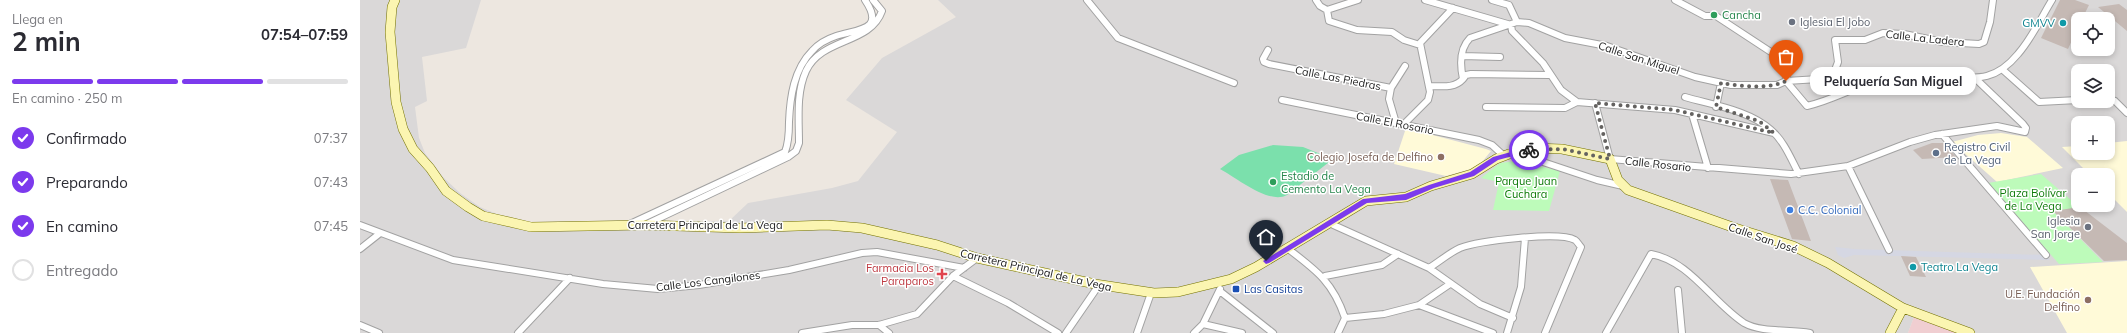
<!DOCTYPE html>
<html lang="es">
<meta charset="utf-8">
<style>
body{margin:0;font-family:Mulish,sans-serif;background:#f2f2f3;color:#2b2b33;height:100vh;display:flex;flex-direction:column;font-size:15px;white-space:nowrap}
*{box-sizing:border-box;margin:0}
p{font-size:13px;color:#7c7c81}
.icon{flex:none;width:22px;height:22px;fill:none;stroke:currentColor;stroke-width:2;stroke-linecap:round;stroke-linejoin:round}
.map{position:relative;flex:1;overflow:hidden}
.side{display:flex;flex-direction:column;background:#fff;width:360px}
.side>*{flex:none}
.tools{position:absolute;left:1711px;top:12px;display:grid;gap:8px}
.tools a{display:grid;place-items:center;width:44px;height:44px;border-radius:8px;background:#fff;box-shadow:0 2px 6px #0003;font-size:20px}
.pin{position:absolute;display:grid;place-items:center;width:34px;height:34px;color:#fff;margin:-41px -17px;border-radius:50% 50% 50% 0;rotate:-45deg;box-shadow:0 0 4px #0007}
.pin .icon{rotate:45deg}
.courier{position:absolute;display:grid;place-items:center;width:40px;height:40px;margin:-20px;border:3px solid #7c3aed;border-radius:50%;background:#fff;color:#222;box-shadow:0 1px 5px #0007}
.bubble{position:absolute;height:28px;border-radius:12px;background:#fff;box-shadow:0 2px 6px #0003;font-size:13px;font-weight:700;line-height:28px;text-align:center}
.overview em{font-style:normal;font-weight:700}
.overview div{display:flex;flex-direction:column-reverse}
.overview{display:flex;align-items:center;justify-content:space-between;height:68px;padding:0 12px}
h1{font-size:26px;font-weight:700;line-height:30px}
.bar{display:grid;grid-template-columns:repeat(4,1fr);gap:6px 4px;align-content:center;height:48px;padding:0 12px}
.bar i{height:5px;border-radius:3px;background:#e1e1e2}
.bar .current{background:#7c3aed}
.bar p{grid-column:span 4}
ol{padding:0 12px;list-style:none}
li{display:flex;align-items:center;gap:12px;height:44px}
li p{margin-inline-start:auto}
li .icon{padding:4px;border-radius:50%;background:#7c3aed;color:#fff;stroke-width:4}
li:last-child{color:#7c7c81}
li i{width:22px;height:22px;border:2px solid #e1e1e2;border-radius:50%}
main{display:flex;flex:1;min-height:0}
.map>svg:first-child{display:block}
.residential{fill:#dad8d8;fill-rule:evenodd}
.commercial{fill:#f0ced1}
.education{fill:#fffad8}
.park{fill:#bdfbba}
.pitch{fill:#7be0ac}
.plaza{fill:#d5d7e3}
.building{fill:#c5b9b4}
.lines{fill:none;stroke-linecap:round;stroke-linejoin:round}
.street-casing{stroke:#a2a2a2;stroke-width:8}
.secondary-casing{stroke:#737102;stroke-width:10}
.street{stroke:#fff;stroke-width:6}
.secondary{stroke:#fbf5b1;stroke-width:9}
.route{fill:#7c3aed}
.done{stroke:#646260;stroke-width:4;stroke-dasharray:0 7.2}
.leisure-dot{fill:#2e9e5b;stroke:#fff;stroke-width:1.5}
.worship-dot{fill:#6b7280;stroke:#fff;stroke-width:1.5}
.culture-dot{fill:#0f9aa8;stroke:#fff;stroke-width:1.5}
.service-dot{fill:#5c6f8a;stroke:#fff;stroke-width:1.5}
.education-dot{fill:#8d6e63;stroke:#fff;stroke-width:1.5}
.shop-dot{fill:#3f7fe0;stroke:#fff;stroke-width:1.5}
.health-dot{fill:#e0444e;stroke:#fff;stroke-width:1.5}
.transit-dot{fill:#1a4fb4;stroke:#fff;stroke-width:1.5}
.labels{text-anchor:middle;stroke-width:3;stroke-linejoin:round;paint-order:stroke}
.leisure-label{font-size:11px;fill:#27864d;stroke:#fff;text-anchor:start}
.worship-label{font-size:11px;fill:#5b616d;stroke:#fff;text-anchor:start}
.culture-label{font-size:11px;fill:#0d838f;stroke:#fff;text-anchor:end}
.street-label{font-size:11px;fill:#1b1b1b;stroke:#fff}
.service-label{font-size:11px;fill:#4e5e75;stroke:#fff;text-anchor:start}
.education-label{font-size:11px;fill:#785e54;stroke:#fff;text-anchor:end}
.park-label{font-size:11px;fill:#0d7b08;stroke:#fff}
.shop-label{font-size:11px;fill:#366cbe;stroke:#fff;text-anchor:start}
.health-label{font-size:11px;fill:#be3a42;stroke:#fff;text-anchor:end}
.transit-label{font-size:11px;fill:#164399;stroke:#fff;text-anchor:start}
</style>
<main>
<section class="side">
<div class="overview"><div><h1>2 min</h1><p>Llega en</p></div><em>07:54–07:59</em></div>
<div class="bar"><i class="current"></i><i class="current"></i><i class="current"></i><i></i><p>En camino · 250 m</p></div>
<ol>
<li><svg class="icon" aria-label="check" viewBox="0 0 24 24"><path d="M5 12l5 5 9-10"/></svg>Confirmado<p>07:37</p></li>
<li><svg class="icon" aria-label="check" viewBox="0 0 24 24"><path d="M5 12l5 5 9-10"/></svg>Preparando<p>07:43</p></li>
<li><svg class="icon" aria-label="check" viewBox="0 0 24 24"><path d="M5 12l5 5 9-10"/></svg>En camino<p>07:45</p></li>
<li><i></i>Entregado</li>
</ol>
</section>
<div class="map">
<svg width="1767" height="333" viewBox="0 0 1767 333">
<rect width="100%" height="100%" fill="#ede7e0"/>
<!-- residential -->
<path class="residential" d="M0,0H121L106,48L62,57L67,101L55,107L59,138L65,153L83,177L100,193L120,207L144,217L168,223L369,221L388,203L472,188L498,181L537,132L486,100L522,58L596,17L578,0H1767V333H1597L1554,317L1548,333H0ZM1718,19H1748V49H1718ZM1718,71H1748V101H1718ZM1718,123H1748V153H1718ZM1718,175H1748V205H1718Z"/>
<!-- commercial -->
<path class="commercial" d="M1554,317L1592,331L1597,333H1548Z"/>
<!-- education -->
<path class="education" d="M1046,128L1126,149L1131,151L1122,162L1111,169L1086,176L1034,164Z
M1641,133L1667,137L1703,168L1637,182L1592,142L1618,135Z
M1767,141V212L1748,193V175H1730L1702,147L1718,146V153H1748V143Z
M1767,261V333H1707L1670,267Z"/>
<!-- park -->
<path class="park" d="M1157,161L1200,171L1189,211L1133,210L1139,182L1121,178L1140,163Z
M1681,174L1719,207L1694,212L1743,262L1699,264L1628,183Z"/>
<!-- pitch -->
<path class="pitch" d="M913,145L943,147L973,159L927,195C909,205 877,178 860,169L879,155Z"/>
<!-- plaza -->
<path class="plaza" d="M1475,247L1494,249L1686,255L1690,260L1494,255L1484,258L1478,255Z"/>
<!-- building -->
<path class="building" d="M1700,0H1715L1729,5L1722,19H1718V27L1708,49L1681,38Z
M1759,4L1767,10V31L1738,7Z
M1572,143H1584L1596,157L1562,159L1553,150Z
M1410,179L1428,180L1451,241L1432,239Z
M1720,207L1767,243V260L1744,261L1693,211Z
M1541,256L1556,257L1566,277L1550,276Z"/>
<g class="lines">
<defs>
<path id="street" d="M727,0L758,38L874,83
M956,0L960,6L967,10
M1065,0L1151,25
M1132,0L1149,5L1157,22
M1315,0L1345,16H1356L1420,58L1428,67L1426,81
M967,10L969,21L997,30L1032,32L1044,40L1060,45
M967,10L998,0
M1151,25L1152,31L1183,63L1201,90L1217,102L1315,110L1414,133
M908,50L903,59L904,62L909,64L1031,88L1029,99L1036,123
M1102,56L1140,57
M1643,70L1679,102L1718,100
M1103,79L1106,75L1111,74L1190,75
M1426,81L1447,106C1475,100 1500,83 1530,78C1547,75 1565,75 1582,76C1615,78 1634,83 1658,54C1672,38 1681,18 1692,0
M1069,86C1081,86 1094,89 1103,79C1100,65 1099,49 1110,38L1157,22L1169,23L1205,38L1247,46L1335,77L1371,85H1417L1426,81L1459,79L1475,70L1478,62L1475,40H1505L1523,33L1544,34L1583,42L1619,44L1624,42L1630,22L1633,0
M1031,88L1045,66
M1325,97C1352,105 1389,110 1411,130C1424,141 1431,159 1439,174
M1748,98L1755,101L1767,113
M922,100L1119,140L1132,145L1144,156
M1235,103L1250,159L1431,174L1488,166L1550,142L1575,135L1637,126L1665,132L1666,128L1663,124L1617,80
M1126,107L1205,108L1217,102
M1356,107L1361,83
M1332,114L1348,168
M1044,124L1068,100L1070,92L1060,43L1093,8
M1582,134L1686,255
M1160,152L1168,157L1237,180L1263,186
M1488,166L1529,250
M969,223L1069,268L1120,304L1153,318
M270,224L425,152C429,142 429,132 429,122C430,97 434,69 452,51C458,44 467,39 476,36C497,29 526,31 505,0
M287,224L428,157L436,151L439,143C439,119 436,93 446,71C462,37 510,45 522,11L513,0
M0,225L93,260L243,284L298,289L339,285L429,270L502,253L517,252L604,268
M927,248C956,270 973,282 985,318
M0,249L19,234
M1069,268C1079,262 1089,253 1100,248C1118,241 1199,231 1215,240C1217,241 1219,245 1221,247L1185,333
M593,276L648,303L698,333
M965,276L1022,265L1038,254
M1318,290L1322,333
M861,292L913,333
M1059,305L1133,333
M843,324L882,333
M0,325L19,333
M519,325L529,333
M158,333L210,278
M442,333L492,325H519L557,314L593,276L617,258
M706,333L739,285
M777,333L791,293
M834,333L843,324L860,289
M978,333L985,318L1024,314L1059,305L1090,284
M1147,333L1161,287L1165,238
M1246,333L1291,254C1330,261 1352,302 1384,323C1402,333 1430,329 1450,333"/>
<path id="secondary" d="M35,0L32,7L30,32L36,102L43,129L53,149L70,168L86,191L108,207L123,216L171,227L285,225L380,228L467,225L502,228L577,245L617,258L735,284L794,293L818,292L871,279L896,267L1006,201L1046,197L1071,186L1112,174L1136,159L1149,154L1174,148L1202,149L1250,159L1258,180L1268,190L1375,228L1433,246L1468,263L1543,308L1610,333
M1530,333L1543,308"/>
</defs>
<!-- street casing -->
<use href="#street" class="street-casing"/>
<!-- secondary casing -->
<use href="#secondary" class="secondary-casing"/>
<!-- street -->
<use href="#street" class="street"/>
<!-- secondary -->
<use href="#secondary" class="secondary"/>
</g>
<!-- route -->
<path class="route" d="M1169,147L1172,148V151L1138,160L1114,176L1074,188L1046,200L1007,203L909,263L906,264L903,261L1003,199L1045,194L1069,185L1110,172L1133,157Z"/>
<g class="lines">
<!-- done -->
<path class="done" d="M1169,150L1202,149L1250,159L1235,103L1315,110L1414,133L1399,121L1356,107L1361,83C1382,86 1407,90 1426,81"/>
</g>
<!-- markers -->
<g class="leisure-dot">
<circle cx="1354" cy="15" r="4"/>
<circle cx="913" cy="182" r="4"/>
</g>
<g class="worship-dot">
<circle cx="1432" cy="22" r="4"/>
<circle cx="1728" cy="227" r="4"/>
</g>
<g class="culture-dot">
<circle cx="1703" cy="23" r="4"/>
<circle cx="1553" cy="267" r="4"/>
</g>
<circle class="service-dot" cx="1576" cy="153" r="4"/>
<g class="education-dot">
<circle cx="1081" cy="157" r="4"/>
<circle cx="1728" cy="300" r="4"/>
</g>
<circle class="shop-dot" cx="1430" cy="210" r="4"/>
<path class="health-dot" d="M580 268h4v4h4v4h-4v4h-4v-4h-4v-4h4z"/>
<rect class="transit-dot" x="872" y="285" width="8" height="8" rx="2"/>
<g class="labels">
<!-- leisure labels -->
<g class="leisure-label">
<text x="1362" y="19">Cancha</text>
<text x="921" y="180">Estadio de<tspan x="921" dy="13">Cemento La Vega</tspan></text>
</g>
<!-- worship labels -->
<g class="worship-label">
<text x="1440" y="26">Iglesia El Jobo</text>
<text x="1720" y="225" text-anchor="end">Iglesia<tspan x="1720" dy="13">San Jorge</tspan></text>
</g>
<!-- culture labels -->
<g class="culture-label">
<text x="1695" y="27">GMVV</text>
<text x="1561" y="271" text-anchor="start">Teatro La Vega</text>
</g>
<!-- street labels -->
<g class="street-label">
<text transform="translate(1565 38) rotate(6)" y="4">Calle La Ladera</text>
<text transform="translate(1279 58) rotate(18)" y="4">Calle San Miguel</text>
<text transform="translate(978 78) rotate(11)" y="4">Calle Las Piedras</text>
<text transform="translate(1035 123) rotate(11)" y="4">Calle El Rosario</text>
<text transform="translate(1298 164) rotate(6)" y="4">Calle Rosario</text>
<text x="345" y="229">Carretera Principal de La Vega</text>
<text transform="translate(1403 238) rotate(19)" y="4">Calle San José</text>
<text transform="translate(676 270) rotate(13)" y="4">Carretera Principal de La Vega</text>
<text transform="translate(348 281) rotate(-7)" y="4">Calle Los Cangilones</text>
</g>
<!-- service labels -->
<g class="service-label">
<text x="1584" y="151">Registro Civil<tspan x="1584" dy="13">de La Vega</tspan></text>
</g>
<!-- education labels -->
<g class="education-label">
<text x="1073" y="161">Colegio Josefa de Delfino</text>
<text x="1720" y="298">U.E. Fundación<tspan x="1720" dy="13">Delfino</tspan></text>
</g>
<!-- park labels -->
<g class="park-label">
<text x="1166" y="185">Parque Juan<tspan x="1166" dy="13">Cuchara</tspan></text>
<text x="1673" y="197">Plaza Bolívar<tspan x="1673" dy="13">de La Vega</tspan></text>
</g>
<!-- shop labels -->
<g class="shop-label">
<text x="1438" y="214">C.C. Colonial</text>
</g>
<!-- health labels -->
<g class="health-label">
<text x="574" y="272">Farmacia Los<tspan x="574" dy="13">Paraparos</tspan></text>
</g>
<!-- transit labels -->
<g class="transit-label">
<text x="884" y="293">Las Casitas</text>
</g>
</g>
</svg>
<div class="tools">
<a><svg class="icon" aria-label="locate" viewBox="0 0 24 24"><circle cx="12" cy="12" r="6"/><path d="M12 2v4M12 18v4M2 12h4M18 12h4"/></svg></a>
<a><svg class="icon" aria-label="layers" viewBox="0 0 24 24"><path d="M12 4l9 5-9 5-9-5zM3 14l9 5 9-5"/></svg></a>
<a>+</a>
<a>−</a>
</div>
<div class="pin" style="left:1426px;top:81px;background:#ea580c"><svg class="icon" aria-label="bag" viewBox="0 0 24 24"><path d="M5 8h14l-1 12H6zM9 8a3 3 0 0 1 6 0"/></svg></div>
<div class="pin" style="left:906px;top:261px;background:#1f2937"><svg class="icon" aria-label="home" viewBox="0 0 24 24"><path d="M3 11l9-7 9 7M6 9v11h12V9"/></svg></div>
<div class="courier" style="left:1169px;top:150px"><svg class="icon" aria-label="bike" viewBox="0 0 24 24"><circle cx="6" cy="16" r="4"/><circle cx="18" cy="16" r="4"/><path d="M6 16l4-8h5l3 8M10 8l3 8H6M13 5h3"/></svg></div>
<div class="bubble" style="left:1450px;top:67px;width:166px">Peluquería San Miguel</div>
</div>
</main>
